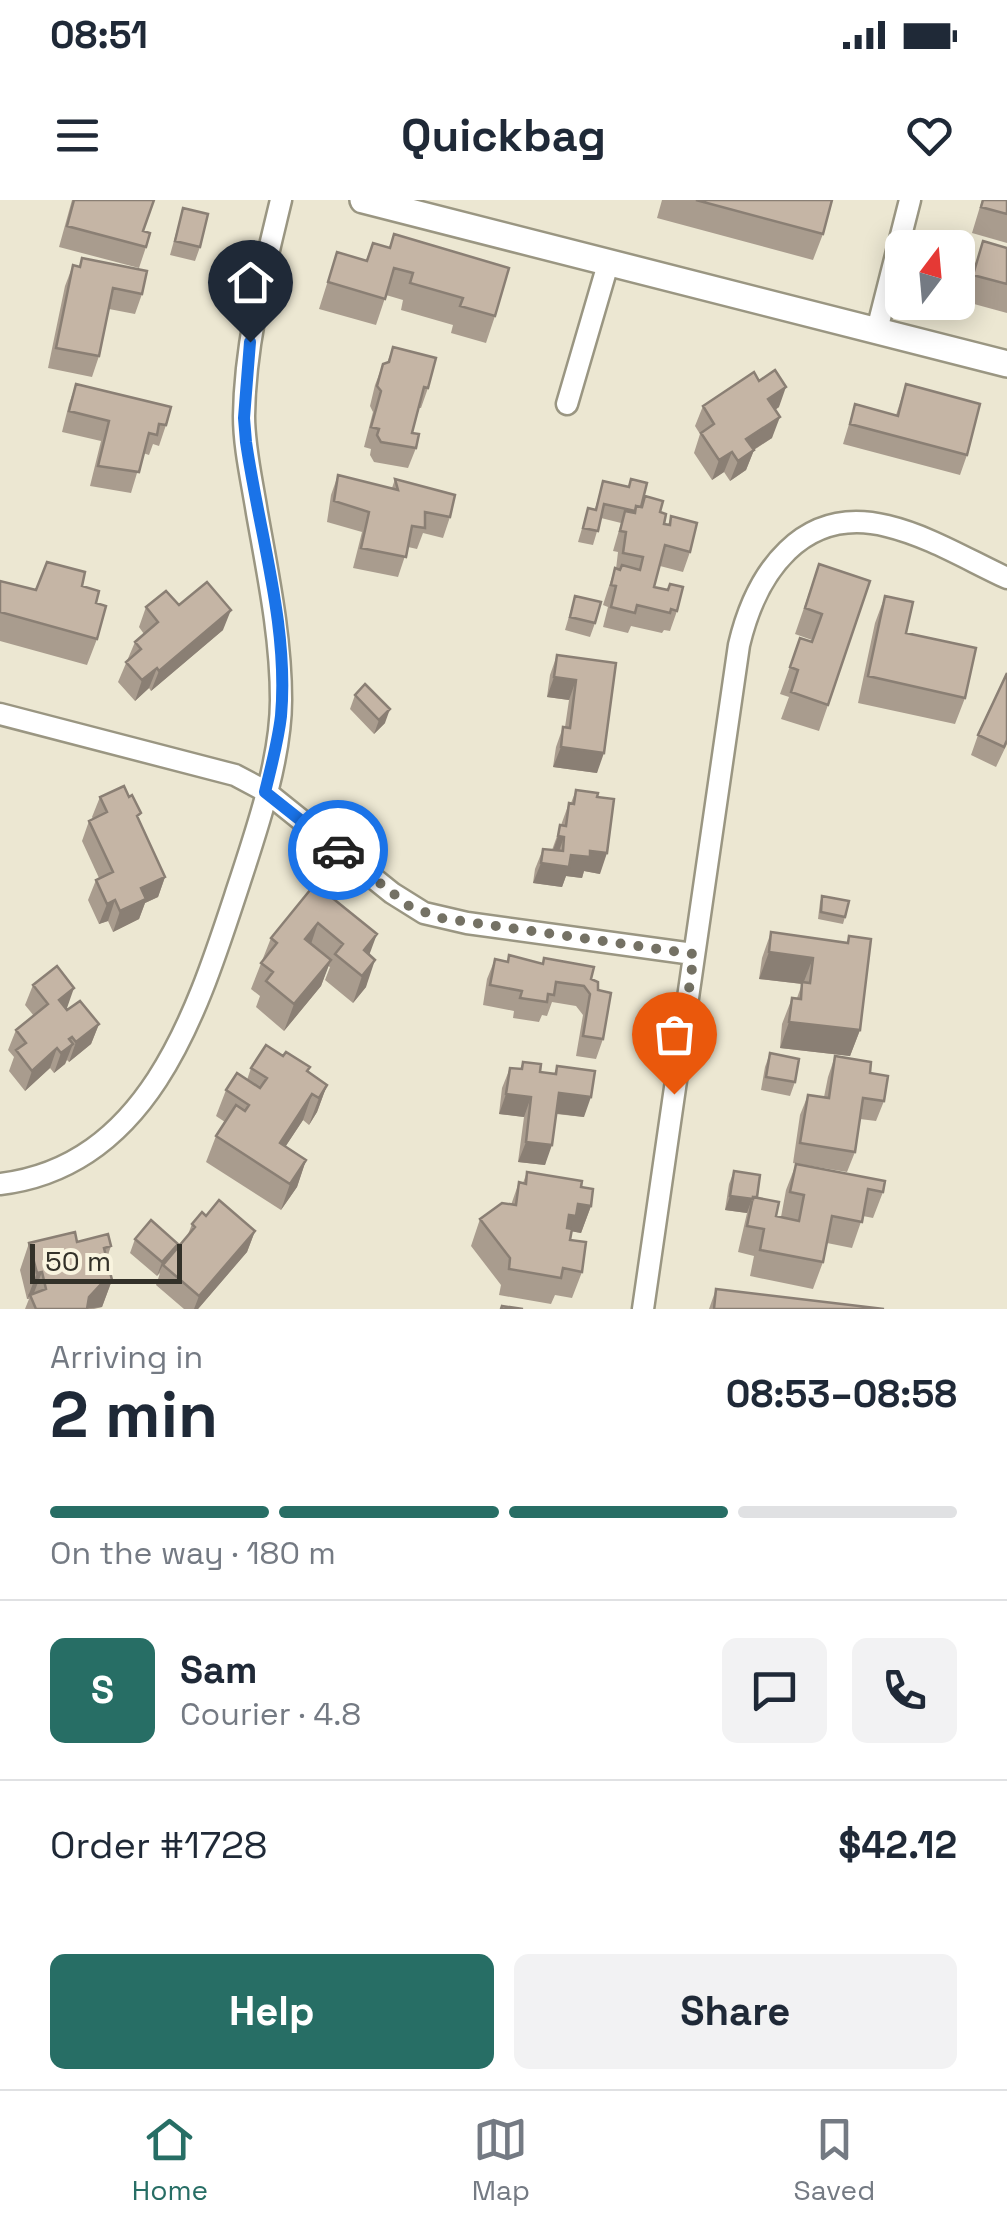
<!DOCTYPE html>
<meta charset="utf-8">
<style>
body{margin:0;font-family:"Space Grotesk",sans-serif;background:#f2f2f3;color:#1f2937;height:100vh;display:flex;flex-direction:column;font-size:38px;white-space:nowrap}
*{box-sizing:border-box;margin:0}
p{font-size:32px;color:#747a83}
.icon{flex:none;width:55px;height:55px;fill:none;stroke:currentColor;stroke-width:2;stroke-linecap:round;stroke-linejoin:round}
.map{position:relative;height:1109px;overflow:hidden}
.panel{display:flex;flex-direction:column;background:#fff;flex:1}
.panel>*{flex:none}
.needle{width:65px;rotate:16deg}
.fabs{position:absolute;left:885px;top:30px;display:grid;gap:20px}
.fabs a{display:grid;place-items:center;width:90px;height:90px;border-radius:15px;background:#fff;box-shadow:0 5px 25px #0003;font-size:50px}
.scale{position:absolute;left:30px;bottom:25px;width:152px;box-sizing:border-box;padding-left:10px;border:5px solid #333129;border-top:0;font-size:28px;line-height:35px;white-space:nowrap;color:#333129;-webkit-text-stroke:8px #f9f4df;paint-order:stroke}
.pin{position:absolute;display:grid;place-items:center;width:85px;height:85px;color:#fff;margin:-102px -42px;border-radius:50% 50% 50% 0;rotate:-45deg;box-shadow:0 0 10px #0007}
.pin .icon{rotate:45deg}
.courier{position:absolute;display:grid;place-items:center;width:100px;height:100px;margin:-50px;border:8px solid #1a73e8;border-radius:50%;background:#fff;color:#222;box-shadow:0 2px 12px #0007}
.overview em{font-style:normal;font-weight:600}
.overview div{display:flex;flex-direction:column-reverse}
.overview{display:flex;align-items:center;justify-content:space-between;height:170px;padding:0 50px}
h1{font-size:65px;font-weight:600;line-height:75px}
.bar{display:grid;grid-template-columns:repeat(4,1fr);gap:15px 10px;align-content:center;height:120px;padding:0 50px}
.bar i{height:12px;border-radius:8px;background:#e0e1e3}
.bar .selected{background:#276e65}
.bar p{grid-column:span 4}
.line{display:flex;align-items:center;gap:25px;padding:0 50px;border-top:2px solid #e0e1e3}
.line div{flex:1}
.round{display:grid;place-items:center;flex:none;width:105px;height:105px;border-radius:15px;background:#f2f2f3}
.primary-button{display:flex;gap:20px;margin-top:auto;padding:20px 50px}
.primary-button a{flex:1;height:115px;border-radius:15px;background:#276e65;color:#fff;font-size:40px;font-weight:600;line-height:115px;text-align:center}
.primary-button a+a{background:#f2f2f3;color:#1f2937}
.status{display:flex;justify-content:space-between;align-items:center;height:70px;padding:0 50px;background:#fff;direction:ltr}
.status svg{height:28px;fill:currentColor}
header{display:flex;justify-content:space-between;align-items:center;height:130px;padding:0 50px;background:#fff;font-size:45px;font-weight:600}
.menu{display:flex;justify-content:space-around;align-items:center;height:140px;border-top:2px solid #e0e1e3;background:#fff;font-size:28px;color:#747a83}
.menu a{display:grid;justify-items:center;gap:5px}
.menu .selected{color:#276e65}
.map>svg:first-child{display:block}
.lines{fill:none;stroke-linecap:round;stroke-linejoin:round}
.minor-casing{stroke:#9a9682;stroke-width:25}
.tertiary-casing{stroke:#9a9682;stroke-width:30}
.minor{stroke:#fff;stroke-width:20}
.tertiary{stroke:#fff;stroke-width:25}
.wall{fill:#a99c8e}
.shaded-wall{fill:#8a7f74}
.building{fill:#c5b5a5;stroke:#8a7f74;stroke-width:2.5}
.done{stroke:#747164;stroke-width:10;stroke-dasharray:0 18}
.route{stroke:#1a73e8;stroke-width:12}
</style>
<div class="status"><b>08:51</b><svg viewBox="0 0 49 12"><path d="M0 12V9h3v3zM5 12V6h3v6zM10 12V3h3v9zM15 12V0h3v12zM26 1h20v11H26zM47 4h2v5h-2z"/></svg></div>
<header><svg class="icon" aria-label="menu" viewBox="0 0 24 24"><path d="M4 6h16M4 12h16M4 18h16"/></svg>Quickbag<svg class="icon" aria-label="heart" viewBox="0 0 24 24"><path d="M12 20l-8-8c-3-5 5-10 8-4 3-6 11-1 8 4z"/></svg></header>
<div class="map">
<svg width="1007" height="1109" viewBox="0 0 1007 1109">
<rect width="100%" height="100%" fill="#ece7d2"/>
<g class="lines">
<defs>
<path id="minor" d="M877,130L910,0
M567,204L608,64
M0,514L235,575L265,591L392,693L424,713L467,723L693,754
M0,984C151,966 198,808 239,684C257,629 281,559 281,500C281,437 268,375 257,313C252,281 244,248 244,216C245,142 264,71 281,0
M643,1109L739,445C756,373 802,305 887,326C929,336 968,360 1007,378"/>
<path id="tertiary" d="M363,0L1007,164"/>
</defs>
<!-- minor casing -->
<use href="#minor" class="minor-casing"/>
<!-- tertiary casing -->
<use href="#tertiary" class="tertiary-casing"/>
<!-- minor -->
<use href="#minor" class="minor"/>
<!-- tertiary -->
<use href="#tertiary" class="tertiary"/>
</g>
<!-- wall -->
<path class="wall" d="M72,0H154L143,31L146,47L139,68L59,47Z
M662,0H832L823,34L813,60L657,18Z
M982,0H1007V43L972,33Z
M183,8L200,47L195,61L170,55Z
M394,34L495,116L486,143L451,133L453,125L401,110L403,100L386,95L376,125L319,109L337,52L366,60L373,43L389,48Z
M983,41L1007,48V113L963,101Z
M82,58L142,94L135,114L109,109L99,156L92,177L48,168L65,86L73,65L79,67Z
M393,147L428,188L421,208H419L412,233L416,248L408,268L374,262L370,255L371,249L364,247L373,212L370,206L375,185L383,164L387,163Z
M76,184L166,225L159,246L153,244L149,255L143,253L131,293L90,286L101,241L62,232L69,204Z
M906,184L967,255L960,275L843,244L855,204L896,215Z
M703,206L779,207L775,210L772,238L754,250L746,270L730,281L724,272L712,280L694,253L700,234L695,226Z
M338,275L392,288L395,279L450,317L443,338L423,333L417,349L408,347L398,377L353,368L362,332L327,322L331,295Z
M631,279L642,305L660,312L664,324L668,325L671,316L690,352L683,372L660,366L654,387L677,411L670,431L664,430L662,433L631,426L628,433L603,427L608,407L603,405L608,389L615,368L616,369L618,352L613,351L621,323L601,318L593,345L578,342L588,308L595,309L603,281L628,287Z
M819,364L828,505L819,531L781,519L789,497L780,494L800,438L812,442V440L795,434Z
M0,381L36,390L82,386L96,403L97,439L87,465L0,441Z
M575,396L595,423L590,437L565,430Z
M885,396L906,433L965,498L955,524L858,503L875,423Z
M179,405L223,430L151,491L149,488L135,501L118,482L135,442L144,434L139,427L146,407Z
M557,455L616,463L597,573L553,567L556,547L563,527H565L569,500L547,497L550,475Z
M1007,473V544L996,567L971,555L978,535Z
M355,495L385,523L374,534L350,509Z
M576,590L600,674L584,671L582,678L566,676L562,687L533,683L535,669L543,649L552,650L569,603H571Z
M100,597L139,620L165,677L158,697L145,703L139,719L113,732L108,721L99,724L88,700L96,680L99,678L82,641L89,621L93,619L92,617Z
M315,684L369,755L366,787L353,803L325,780L330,767L328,766L321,786L284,831L256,807L260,796L251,789L271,738Z
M822,696L845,717L843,724L818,719L820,702Z
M771,732L847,743L849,736L860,830L850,856L780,848L782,824L792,798H797L802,784L759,779L762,758Z
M509,755L542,764L544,758L591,779L603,839L596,859L576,856L583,815L576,806L552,802L547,816L542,815L539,822L513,818L514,811L483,805L487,779L495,759L507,761Z
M33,785L67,808L66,809L99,824L91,844L69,862L67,860L65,864L54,873L50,868L25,891L9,871L14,857L8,850L16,830L34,816L25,805Z
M770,853L795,882L790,896L761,890L765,867Z
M283,856L310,867L308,872L327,885L317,912L309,925L303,920L285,947L306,960L297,987L281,1010L206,962L216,936L225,922L216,916L226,890L247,880L251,868Z
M835,856L870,873L884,901L876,921L860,919L855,952L847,972L793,963L800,915L808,895L824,897L828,877Z
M523,862L540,872L554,874L557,866L584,917L556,914L545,965L518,962L524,917L499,914L502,888L510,868L520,869Z
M796,964L883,992L873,1018L863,1016L852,1048L827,1043L823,1062L813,1089L750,1076L754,1056L738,1052L747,1013L725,1010L729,984L734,971L757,997L776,1016L781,1017L786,990Z
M527,972L581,987L591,1006L581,1033L571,1031L570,1040L582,1072L572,1098L555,1095L551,1104L499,1095L501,1085L471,1046L480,1019L511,1005L519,982L523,983Z
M206,1016L255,1031L247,1052L198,1109H184L156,1085L160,1073L157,1076L130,1053L135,1039L178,1044L176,1050L187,1037L192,1024Z
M77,1042L111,1046L107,1058L112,1080L102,1107L94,1109H25L29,1099H27L20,1070L29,1043Z
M716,1089L884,1109H709Z"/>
<!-- shaded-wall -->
<path class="shaded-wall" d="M786,187L779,207L760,220L768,199Z
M780,217L772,238L739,259L746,239Z
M754,250L746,270L730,281L738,261Z
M732,252L724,272L712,280L719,260Z
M231,410L223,430L151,491L159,471Z
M157,468L149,488L135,501L142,480Z
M554,477L576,480L569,500L547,497Z
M390,509L385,523L374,534L379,520Z
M561,547L604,553L597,573L553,567Z
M558,636L564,637L557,657L551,656Z
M590,651L607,653L600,674L584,671L582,678L566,676L562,687L533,683L541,663Z
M165,677L158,697L145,703L139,719L113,732L120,711L141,688Z
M115,700L108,721L99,724L107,704Z
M318,723L309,750L305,739Z
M377,734L367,761L364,750Z
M769,752L813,758L803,784L759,779Z
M331,760L321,786L284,831L294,804Z
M375,760L366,787L353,803L362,776Z
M74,788L67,808L52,820L59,800Z
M789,822L860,830L850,856L780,848Z
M99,824L91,844L69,862L76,842Z
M72,837L69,847L73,844L65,864L54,873L61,853Z
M57,848L50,868L25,891L32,871Z
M327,885L317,912L309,925L319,898Z
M559,893L591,897L584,917L552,913Z
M312,894L303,920L270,970L280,943Z
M506,894L531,897L524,917L499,914Z
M526,942L552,945L545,965L518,962Z
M306,960L297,987L281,1010L290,984Z
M730,996L752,999L747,1013L725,1010Z
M578,1004L591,1006L581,1033L570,1031L559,1042L569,1015Z
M255,1031L247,1052L198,1109H194L199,1096Z
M178,1044L173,1058L163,1065L157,1076L162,1062Z
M42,1072L32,1098L30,1095L27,1099L37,1073Z
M112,1080L102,1107L84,1109L89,1097L102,1083Z"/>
<!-- building -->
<path class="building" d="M74,0H154L143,31L150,33L146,47L67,26Z
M696,0H832L823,34Z
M983,0H1007V14L981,7Z
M183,8L208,14L200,47L175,41Z
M394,34L509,68L495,116L460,106L463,98L410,83L413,73L394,68L385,99L328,82L337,52L367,61L373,43L390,48Z
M983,41L1007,48V84L973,75Z
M82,58L147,71L142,94L113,88L99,156L56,148L73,65L80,67Z
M393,147L436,158L428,188L424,187L412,233L419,234L416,248L381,242L377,235L379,229L371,227L381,191L377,186L383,164L389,162Z
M775,170L786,187L768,199L780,217L746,239L754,250L738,261L732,252L719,260L701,233L714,224L703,206L754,172L759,181Z
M76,184L171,207L166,225L159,224L157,235L149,233L139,272L98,266L109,221L69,211Z
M906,184L980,204L967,255L850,224L855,204L898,216Z
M338,275L398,290L395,279L455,295L450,317L425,312V328L412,326L406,357L361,348L369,312L334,301Z
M631,279L647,283L641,307L636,306L635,311L604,304L598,331L583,328L588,308L596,310L603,281L629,287Z
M645,296L663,301L660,312L666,314L664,324L670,325L671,316L697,323L690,352L665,345L654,387L668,390L670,384L683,387L677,411L671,409L670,413L637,405L635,413L611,407L616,386L611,385L615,368L620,370L622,365L640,370L643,357L623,353L626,332L620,331L625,311L635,313L636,306L642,307Z
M47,362L85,372L82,386L99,391L96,403L106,406L97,439L0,412V381L36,390Z
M819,364L870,381L828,505L791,492L798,470L790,467L800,438L812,442L822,414L805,408Z
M207,382L231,410L159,471L157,468L142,480L126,462L141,449L135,442L158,422L146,407L166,391L179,405Z
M575,396L601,402L595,423L570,417Z
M885,396L913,402L906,433L976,448L965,498L868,476Z
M557,455L616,463L604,553L561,547L563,527L570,528L576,480L554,477Z
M1007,473V540L1004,547L978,535Z
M365,484L390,509L379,520L355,495Z
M124,586L129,597L132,595L141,613L137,616L165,677L141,688L146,699L120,711L115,700L107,704L96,680L113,672L89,621L107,612L100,597Z
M576,590L598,593L597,597L614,599L607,653L590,651V657L571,655L569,667L541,663L543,649L563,651L564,637L558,636L560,625L566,626L569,603L574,604Z
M315,684L377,734L364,750L375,760L362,776L335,754L343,744L318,723L305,739L331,760L294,804L266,781L273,772L261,763L277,743L271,738Z
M822,696L849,701L845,717L821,712Z
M771,732L848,743L849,736L871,739L860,830L789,822L792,798L801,799L802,782L810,783L813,758L769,752Z
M509,755L543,764L544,758L594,767L591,779L598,782V790L611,793L603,839L583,836L590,794L584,786L556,782L554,795L548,794L547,802L520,798L522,791L490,785L495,759L508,762Z
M57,766L74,788L59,800L67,810L80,801L99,824L76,842L72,837L69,839L73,844L61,853L57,848L32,871L16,850L26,843L16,830L48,804L33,785Z
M266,845L283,856L286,852L310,867L307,871L327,885L319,898L312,894L280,943L306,960L290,984L216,936L236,905L245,911L249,905L226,890L237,873L260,888L267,878L251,868Z
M770,853L799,859L795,882L766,877Z
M835,856L871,862L870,873L888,876L884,901L863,898L855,952L800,943L808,895L829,898Z
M523,862L541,864L540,872L556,874L557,866L595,871L591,897L559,893L552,945L526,942L531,897L506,894L510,868L522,869Z
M796,964L885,981L883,992L868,989L862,1022L832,1016L823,1062L760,1050L764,1029L747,1026L753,997L779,1002L776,1016L799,1021L804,995L790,992Z
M734,971L760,975L757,997H753V999L730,996Z
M527,972L582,981L581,987L593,989L591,1006L578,1004L576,1016L569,1015L567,1028L572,1029L570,1040L586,1042L582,1072L563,1068L561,1078L509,1069L510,1058L480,1019L502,1003L516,1005L519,982L526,984Z
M219,1000L255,1031L199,1096L163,1065L195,1027L192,1024L202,1012L206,1016Z
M151,1020L178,1044L162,1062L135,1039Z
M75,1032L77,1042L108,1034L111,1046L104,1048L112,1080L102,1083L89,1097L87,1109H36L30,1095L46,1089L42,1072L37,1073L29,1043Z
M716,1089L884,1109H714Z
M502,1106L523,1109H501Z"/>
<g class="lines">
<!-- done -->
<path class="done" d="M338,650L409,706L440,718L694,754L674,894"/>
<!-- route -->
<path class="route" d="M250,142L244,218L246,242C259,332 289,426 281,516C278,542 271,567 265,592L338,650"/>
</g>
</svg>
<div class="fabs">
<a><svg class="needle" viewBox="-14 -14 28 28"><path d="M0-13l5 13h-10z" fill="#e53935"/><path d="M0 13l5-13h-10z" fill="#747a83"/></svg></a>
</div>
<div class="scale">50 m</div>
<div class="pin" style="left:674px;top:894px;background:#ea580c"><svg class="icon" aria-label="bag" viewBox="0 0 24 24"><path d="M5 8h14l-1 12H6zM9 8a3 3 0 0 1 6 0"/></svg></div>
<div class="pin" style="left:250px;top:142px;background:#1f2937"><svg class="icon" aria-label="home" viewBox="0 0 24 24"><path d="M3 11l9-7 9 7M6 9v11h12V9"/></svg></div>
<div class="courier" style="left:338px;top:650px"><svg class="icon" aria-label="car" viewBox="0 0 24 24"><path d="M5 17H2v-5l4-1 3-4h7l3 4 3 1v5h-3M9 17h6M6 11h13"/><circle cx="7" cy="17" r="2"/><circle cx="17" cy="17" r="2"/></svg></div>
</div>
<section class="panel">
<div class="overview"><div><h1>2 min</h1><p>Arriving in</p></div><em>08:53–08:58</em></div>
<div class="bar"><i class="selected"></i><i class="selected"></i><i class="selected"></i><i></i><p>On the way · 180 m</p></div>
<div class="line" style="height:180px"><b class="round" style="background:#276e65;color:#fff">S</b><div><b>Sam</b><p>Courier · 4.8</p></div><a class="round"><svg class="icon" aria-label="chat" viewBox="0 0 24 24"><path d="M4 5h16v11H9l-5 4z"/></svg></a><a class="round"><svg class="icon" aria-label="phone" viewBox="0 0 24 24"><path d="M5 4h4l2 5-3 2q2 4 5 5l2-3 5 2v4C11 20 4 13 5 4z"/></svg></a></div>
<div class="line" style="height:130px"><div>Order #1728</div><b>$42.12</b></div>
<div class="primary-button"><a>Help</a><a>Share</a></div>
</section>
<nav class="menu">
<a class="selected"><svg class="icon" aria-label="home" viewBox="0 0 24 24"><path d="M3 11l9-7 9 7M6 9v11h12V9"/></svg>Home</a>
<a><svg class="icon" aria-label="map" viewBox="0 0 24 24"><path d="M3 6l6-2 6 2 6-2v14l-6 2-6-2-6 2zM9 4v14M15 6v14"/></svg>Map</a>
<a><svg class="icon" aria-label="saved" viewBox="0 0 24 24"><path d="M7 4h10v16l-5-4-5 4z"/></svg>Saved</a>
</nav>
